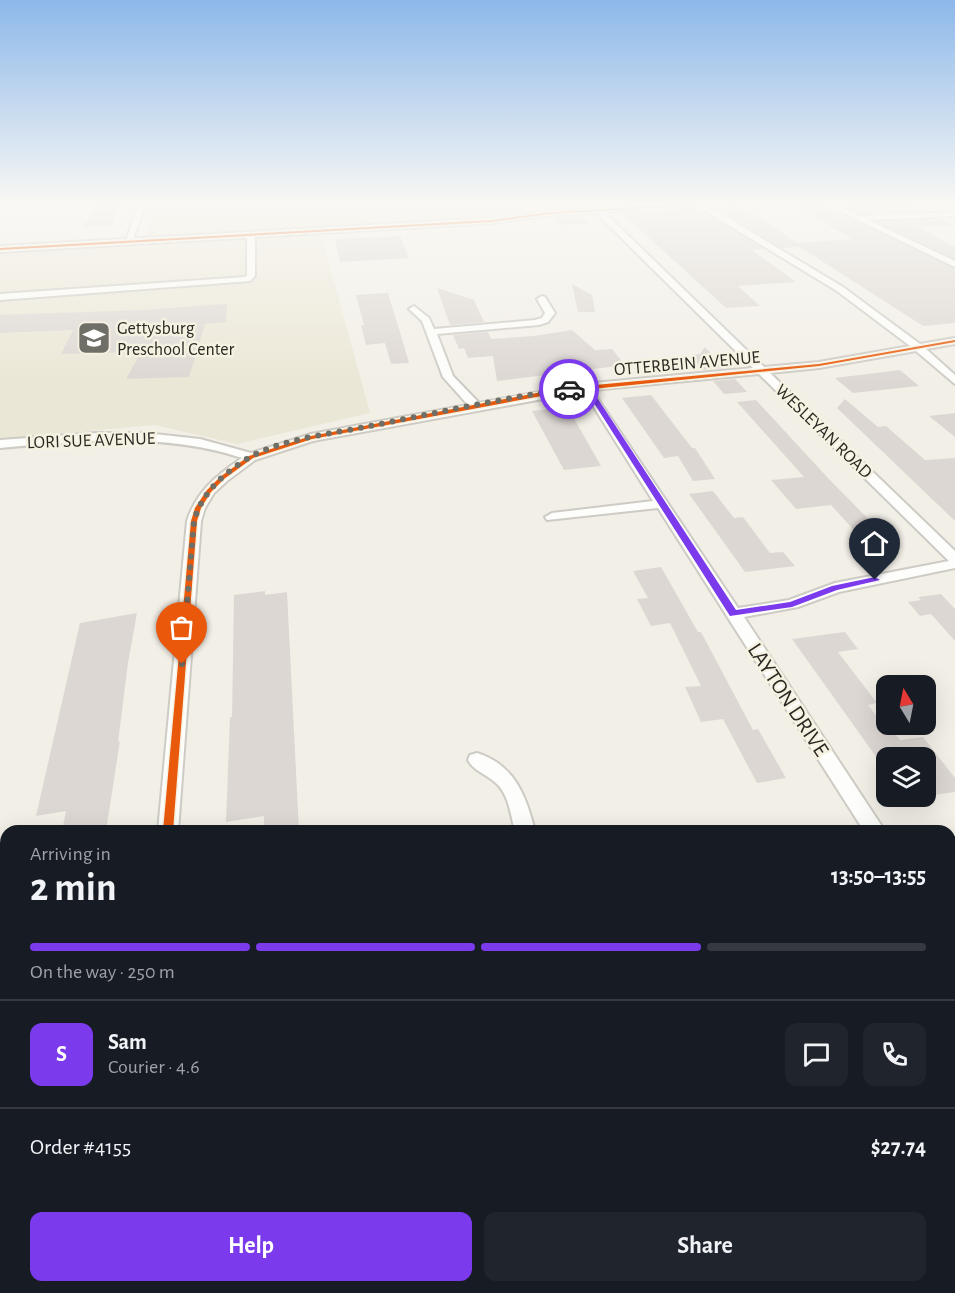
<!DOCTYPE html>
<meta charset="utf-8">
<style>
body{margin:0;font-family:"Alegreya Sans",sans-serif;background:#20242c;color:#f1f3f6;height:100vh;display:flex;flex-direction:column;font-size:22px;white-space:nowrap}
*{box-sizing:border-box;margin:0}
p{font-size:20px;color:#9ea1a6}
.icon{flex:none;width:33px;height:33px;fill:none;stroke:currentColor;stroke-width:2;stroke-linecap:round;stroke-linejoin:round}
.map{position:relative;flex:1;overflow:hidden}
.sheet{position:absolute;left:0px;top:825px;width:956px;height:468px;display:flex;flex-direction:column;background:#171b24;border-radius:18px 18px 0 0;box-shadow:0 6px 24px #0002}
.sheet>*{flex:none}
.needle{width:39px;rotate:350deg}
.buttons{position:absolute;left:876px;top:675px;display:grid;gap:12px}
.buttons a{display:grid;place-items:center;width:60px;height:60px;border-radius:12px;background:#171b24;box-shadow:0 6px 24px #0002;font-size:30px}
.pin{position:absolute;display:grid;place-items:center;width:51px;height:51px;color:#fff;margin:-62px -26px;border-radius:50% 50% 50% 0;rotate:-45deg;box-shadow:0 0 6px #0007}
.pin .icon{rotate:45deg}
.courier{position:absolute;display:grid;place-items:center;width:60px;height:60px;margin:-30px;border:4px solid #7c3aed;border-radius:50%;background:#fff;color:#222;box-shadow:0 2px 8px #0007}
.headline em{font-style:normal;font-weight:700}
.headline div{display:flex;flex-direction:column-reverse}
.headline{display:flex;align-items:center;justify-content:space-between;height:102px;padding:0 30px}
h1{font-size:39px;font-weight:700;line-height:45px}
.bar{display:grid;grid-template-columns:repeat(4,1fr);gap:9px 6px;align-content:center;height:72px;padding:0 30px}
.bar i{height:8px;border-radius:4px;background:#363941}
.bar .active{background:#7c3aed}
.bar p{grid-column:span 4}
.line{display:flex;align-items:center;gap:15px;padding:0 30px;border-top:2px solid #363941}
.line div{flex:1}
.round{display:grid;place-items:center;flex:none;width:63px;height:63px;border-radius:12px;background:#20242c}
.action{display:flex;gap:12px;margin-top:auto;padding:12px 30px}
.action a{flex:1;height:69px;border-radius:12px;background:#7c3aed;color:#fff;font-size:24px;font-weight:700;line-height:69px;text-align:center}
.action a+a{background:#20242c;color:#f1f3f6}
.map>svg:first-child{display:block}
.built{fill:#ebe7d6}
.building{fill:#ddd7d3}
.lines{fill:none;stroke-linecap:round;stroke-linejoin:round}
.street-casing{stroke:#cdcbc4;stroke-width:4}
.secondary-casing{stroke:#cdcbc4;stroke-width:4}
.street{fill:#fdfdfb;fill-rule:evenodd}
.secondary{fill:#fdfdfb;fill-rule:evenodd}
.cycleway-casing{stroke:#f6f2e2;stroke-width:3}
.cycleway{fill:#e8590c;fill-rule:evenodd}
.route{fill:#7c3aed}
.done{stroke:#6f6e67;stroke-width:6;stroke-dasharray:0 10.8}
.labels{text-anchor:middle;stroke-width:5;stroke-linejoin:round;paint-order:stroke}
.far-poi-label{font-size:18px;fill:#292822;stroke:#f6f2e2;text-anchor:start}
.far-street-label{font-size:18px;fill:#292822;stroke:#f6f2e2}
.street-label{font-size:22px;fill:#292822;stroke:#f6f2e2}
</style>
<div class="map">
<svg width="955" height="1293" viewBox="0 0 955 1293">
<rect width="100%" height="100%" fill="#f2efe7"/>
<!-- built -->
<path class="built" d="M157,203H525L532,211L488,217L145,237Z
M321,234L370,413L237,444L155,425L0,439V253Z"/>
<!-- building -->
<path class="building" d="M122,203L111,226L84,227L96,204Z
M792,203H821L955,269V323L923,326L800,247L782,248L716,208L743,206L797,243L852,239Z
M838,203H913L928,211L859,214Z
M698,209L764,249L752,250L796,282L738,286L760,306L726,308L623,214Z
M580,216L588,224L559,225L553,217Z
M943,219L954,225L918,227L955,247V259L877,222Z
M400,236L409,258L340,262L335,239Z
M572,284L592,295L595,312H578Z
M437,288L474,300L484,322L450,325Z
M388,293L399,329L409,363L391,364L385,343L366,345L361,325H364L356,295Z
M227,304L226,322L205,324L189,377L126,379L141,352L61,354L73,330L0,333V315L143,310Z
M572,330L595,350L612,349L625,365L497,381L493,356L468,358L464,348L459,349L453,335L488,332L491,339L534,336Z
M705,347L725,368L703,370L690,355L700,354Z
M900,370L919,386L853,393L835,378Z
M735,379L747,392L724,394L713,381Z
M651,395L692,448H695L715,479L693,481L678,456L664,458L622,398Z
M845,399L878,427L886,426L925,460L955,458V521L837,408Z
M756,400L828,478L894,545L870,548L831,505L796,509L771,480L804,477L737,402Z
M567,407L572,415L601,466L564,470L532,411Z
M955,413V437L929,416Z
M713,491L734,518L743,517L770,553L783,552L795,566L745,572L689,494Z
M661,567L698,632H701L753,730L758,729L786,778L757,783L723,719L701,722L685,687L701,686L670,623L651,626L637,599L648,598L633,571Z
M265,591V595L287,592L299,831H264V816L226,822L230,717H232L234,595Z
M941,594L955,609V641L931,614L920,616L908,602L921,600L918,597Z
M137,613L128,663L118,742L120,741L106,831H62L66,811L36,816L80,623Z
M845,632L858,649L838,652L877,703L868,705L890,734H895L900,740L923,737L955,778V792L926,796V758H877L792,639Z"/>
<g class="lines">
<defs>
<path id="street" d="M138,203H146L132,242L125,244Z
M586,203H594L599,208L735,203L708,206L843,287L920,344L955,338V344L926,349L955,375V384L916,351L819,368L770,373L955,551V568L839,592L798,607L744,617L885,831H864L658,508L547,520L545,517L552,513L653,501L590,401L581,392L313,441L255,460L227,481L214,493L205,508L201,521L178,831H158L187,521C196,492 217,475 242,458C162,432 82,441 0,448V440L97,433H145L200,439L251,453L311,434L468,405L443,377L422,321L409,309L414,306L429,318L434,329L535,320L542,318L545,313L537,299L542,296L545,297L555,313L548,322L539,325L437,334L453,376L479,403L583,384L753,368L596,213L551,215L491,223L487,221L551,211L592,209ZM699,207L837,291L910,346L819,362L764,367L604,212ZM759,374L949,561L835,583L789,600L738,608L592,390Z
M823,203H833L859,216L955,212V216L868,220L955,261V267Z
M251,233L255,235V276L250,281L0,300V294L245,277L247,275V235Z
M477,753C515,765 526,796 535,831H515C511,817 509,796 498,785C489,775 474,772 468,760L470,755Z
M950,934L955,936V965L950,963Z
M114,1287H144L143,1293H113Z"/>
<path id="secondary" d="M491,218L496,221L495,223L0,252V246Z"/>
</defs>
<!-- street casing -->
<use href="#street" class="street-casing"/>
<!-- secondary casing -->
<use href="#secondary" class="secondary-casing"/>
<!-- street -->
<use href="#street" class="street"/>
<!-- secondary -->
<use href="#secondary" class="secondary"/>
<defs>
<path id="cycleway" d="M714,203H733L551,214L491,222L0,250V248L491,220L551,212Z
M955,340V342L819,366L563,392L312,439L253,458L224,479L211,492L201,508L197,521L173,831H163L191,521L195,508L207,490L220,477L249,456L311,436L563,388L819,364Z"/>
</defs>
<!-- cycleway casing -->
<use href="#cycleway" class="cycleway-casing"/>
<!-- cycleway -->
<use href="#cycleway" class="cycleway"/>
</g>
<!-- sky -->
<linearGradient id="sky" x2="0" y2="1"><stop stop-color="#8db8ea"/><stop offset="0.53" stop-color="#f9f8f4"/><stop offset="1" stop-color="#f9f8f4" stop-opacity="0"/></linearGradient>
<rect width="955" height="384" fill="url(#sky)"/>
<!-- route -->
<path class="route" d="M585,385L598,399L736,610L790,602L832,586L875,577L880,580L837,590L792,607L730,616L592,400L581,389L569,391L565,389Z"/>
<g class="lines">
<!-- done -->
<path class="done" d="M182,664L194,521C202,492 225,472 250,457C285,438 331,434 370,426C436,413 502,398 569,389"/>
</g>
<!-- icons -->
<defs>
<symbol id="school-square" viewBox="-11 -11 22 22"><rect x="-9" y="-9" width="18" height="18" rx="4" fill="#6f6e67" stroke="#f6f2e2"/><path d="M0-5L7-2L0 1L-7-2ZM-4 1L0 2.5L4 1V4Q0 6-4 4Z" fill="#fff"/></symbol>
</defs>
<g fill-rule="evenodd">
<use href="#school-square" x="75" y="319" width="38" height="38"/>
</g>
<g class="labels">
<!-- far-poi labels -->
<g class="far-poi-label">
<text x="117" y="334">Gettysburg<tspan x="117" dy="21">Preschool Center</tspan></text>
</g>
<!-- far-street labels -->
<g class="far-street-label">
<text transform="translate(687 363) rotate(-5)" y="6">OTTERBEIN AVENUE</text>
<text transform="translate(824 431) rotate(44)" y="6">WESLEYAN ROAD</text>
<text transform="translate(91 440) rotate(-2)" y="6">LORI SUE AVENUE</text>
</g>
<!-- street labels -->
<g class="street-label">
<text transform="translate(789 699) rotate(57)" y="8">LAYTON DRIVE</text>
</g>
</g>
</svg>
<div class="buttons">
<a><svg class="needle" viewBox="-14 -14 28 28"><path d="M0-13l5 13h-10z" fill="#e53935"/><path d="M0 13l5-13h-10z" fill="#9ea1a6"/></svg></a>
<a><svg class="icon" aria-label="layers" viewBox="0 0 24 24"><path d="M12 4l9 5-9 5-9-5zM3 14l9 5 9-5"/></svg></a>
</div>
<div class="pin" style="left:182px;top:664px;background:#ea580c"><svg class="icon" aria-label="bag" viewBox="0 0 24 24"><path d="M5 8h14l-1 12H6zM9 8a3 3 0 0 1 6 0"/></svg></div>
<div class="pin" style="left:875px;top:580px;background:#1f2937"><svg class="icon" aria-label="home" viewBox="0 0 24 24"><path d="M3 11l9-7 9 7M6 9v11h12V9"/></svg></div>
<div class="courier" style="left:569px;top:389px"><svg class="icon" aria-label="car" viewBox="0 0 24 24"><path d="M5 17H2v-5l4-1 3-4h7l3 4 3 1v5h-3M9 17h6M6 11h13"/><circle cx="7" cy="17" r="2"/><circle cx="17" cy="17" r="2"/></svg></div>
<section class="sheet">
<div class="headline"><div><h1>2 min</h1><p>Arriving in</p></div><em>13:50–13:55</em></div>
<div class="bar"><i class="active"></i><i class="active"></i><i class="active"></i><i></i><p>On the way · 250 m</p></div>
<div class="line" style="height:108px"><b class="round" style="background:#7c3aed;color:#fff">S</b><div><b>Sam</b><p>Courier · 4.6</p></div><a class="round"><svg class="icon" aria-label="chat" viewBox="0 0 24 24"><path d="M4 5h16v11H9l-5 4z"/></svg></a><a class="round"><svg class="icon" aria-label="phone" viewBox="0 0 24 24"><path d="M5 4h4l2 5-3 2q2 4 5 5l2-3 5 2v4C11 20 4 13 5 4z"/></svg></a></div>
<div class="line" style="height:78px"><div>Order #4155</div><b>$27.74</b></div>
<div class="action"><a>Help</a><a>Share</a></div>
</section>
</div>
